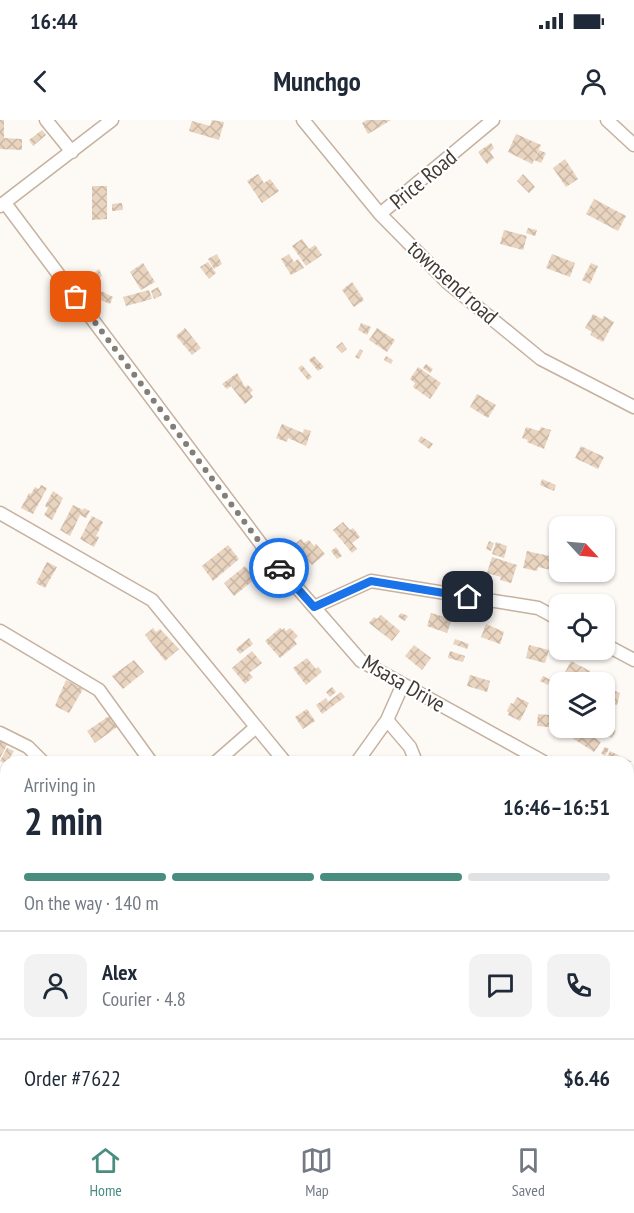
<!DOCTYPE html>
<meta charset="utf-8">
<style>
body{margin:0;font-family:"PT Sans Narrow",sans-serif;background:#f2f2f3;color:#1f2937;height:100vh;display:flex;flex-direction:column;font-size:22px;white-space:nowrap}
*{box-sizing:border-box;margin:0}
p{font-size:20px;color:#747a83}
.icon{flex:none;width:33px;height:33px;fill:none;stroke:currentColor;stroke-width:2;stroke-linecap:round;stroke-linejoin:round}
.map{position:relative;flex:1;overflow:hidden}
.sheet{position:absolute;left:0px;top:636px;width:634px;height:374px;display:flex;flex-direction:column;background:#fff;border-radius:18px 18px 0 0;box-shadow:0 2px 4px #0004}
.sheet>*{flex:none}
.needle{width:39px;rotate:116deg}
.buttons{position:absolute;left:549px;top:396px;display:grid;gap:12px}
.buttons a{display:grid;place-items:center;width:66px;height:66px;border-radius:12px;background:#fff;box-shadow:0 2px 4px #0004;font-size:30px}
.pin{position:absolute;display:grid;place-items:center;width:51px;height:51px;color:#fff;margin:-26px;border-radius:12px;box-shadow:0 3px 9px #0006}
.courier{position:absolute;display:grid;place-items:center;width:60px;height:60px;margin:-30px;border:4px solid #1a73e8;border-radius:50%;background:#fff;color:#222;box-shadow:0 2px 8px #0007}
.headline em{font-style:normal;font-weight:700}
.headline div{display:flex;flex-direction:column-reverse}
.headline{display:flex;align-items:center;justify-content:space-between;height:102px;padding:0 24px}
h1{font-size:39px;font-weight:700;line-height:45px}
.bar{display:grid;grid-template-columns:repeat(4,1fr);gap:9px 6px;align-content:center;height:72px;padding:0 24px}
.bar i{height:8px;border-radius:4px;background:#e0e1e3}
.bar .selected{background:#498d81}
.bar p{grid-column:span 4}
.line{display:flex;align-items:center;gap:15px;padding:0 24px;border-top:2px solid #e0e1e3}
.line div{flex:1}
.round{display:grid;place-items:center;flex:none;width:63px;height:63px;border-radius:12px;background:#f2f2f3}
.status{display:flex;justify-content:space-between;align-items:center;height:42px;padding:0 30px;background:#fff;direction:ltr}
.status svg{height:16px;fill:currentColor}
header{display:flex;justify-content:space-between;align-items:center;height:78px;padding:0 24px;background:#fff;font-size:27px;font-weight:700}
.dock{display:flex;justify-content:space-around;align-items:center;height:84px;border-top:2px solid #e0e1e3;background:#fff;font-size:16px;color:#747a83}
.dock a{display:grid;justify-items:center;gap:3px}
.dock .selected{color:#498d81}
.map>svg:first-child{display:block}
.building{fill:url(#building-cross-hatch)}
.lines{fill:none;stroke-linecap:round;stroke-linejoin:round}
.minor-casing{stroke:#c6b19f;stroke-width:15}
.minor{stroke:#fff;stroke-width:12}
.done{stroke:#847e77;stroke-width:6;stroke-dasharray:0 10.8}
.route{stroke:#1a73e8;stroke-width:8}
.labels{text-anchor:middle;stroke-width:4.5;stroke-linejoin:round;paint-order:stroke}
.street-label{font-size:22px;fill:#433b33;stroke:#fff}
</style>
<div class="status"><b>16:44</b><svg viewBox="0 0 49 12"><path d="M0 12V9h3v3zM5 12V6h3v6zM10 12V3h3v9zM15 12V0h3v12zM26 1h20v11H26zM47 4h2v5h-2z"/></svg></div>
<header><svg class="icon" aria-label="back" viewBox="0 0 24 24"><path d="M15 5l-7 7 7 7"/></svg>Munchgo<svg class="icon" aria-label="person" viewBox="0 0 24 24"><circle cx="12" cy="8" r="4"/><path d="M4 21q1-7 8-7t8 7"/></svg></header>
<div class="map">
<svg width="634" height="1009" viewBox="0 0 634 1009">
<defs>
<pattern id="building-cross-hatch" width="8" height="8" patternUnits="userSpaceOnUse" patternTransform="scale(1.5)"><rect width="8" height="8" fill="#e9d4c0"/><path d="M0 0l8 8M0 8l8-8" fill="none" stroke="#c9b7a5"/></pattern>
</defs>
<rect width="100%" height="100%" fill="#fdf9f5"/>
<!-- building -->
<path class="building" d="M0,0H4V18L22,19V30L0,29Z
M212,0L224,2L219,20L189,11L192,1L210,6Z
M367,0H391L368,14L362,3Z
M42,10L46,15L33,26L29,20Z
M516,14L541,25L532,44L508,32Z
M491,23L494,28L490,32L494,38L487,44L478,32Z
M539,30L546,33L541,43L534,40Z
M565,39L578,59L566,67L553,48Z
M258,54L264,63L270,59L279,71L262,83L247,61Z
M523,54L535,67L529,73L517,61Z
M92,66H107V99L92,100Z
M594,79L626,96L618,111L586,94Z
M122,83L123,90L112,91V84Z
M528,108L537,110L535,116L526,113Z
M504,110L527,116L523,130L500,124Z
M302,119L309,129L315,125L322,135L306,146L292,126Z
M217,134L222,144L214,149L208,139Z
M289,134L294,142L298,139L304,148L291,155L281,139Z
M552,134L575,143L570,157L546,148Z
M208,142L216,153L209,159L200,147Z
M143,143L155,162L141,170L130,152Z
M591,143L598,146L590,164L582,160Z
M99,149L102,156L96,160L92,154Z
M352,162L364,180L354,187L342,170Z
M85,164L93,167L89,175L82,171Z
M158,167L162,175L154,179L151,171Z
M97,169L113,177L110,184L93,177Z
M149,170L152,179L126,186L123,177Z
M593,194L602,199L604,196L614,202L603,222L590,215L592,212L585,208Z
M361,203L371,207L367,215L358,210Z
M185,208L201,228L192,235L176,216Z
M377,208L395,220L387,232L369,220Z
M342,222L347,229L342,233L336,227Z
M360,229L363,231L359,239L355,237Z
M314,236L324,247L318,251L309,240Z
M386,236L393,240L391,244L384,240Z
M426,244L433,249L430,253L423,248Z
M302,245L312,257L308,260L298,248Z
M418,247L441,263L430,279L413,267L415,263L410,259Z
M237,253L245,267L248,265L253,270L250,273L253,277L245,284L231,266L227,269L222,264Z
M477,274L496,285L488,298L470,287Z
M282,304L303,313L304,309L311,311L306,326L288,318L287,322L276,318Z
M526,307L539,311L541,307L551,310L544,329L527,322L528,320L522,318Z
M421,316L433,324L429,329L418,321Z
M581,326L604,337L598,349L575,338Z
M542,359L556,365L554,371L540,365Z
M41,365L47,368L33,394L21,388L29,373L31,374L35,367L39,369Z
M53,371L63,378L52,400L44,395L48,388L45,386Z
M73,385L83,390L84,388L90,391L86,398L80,395L70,416L60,410Z
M92,396L103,402L96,416L99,417L94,427L80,419Z
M343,402L350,410L353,408L360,417L352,423L357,429L352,433L333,410Z
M301,419L304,423L309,420L314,426L316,424L325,434L312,445L295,424Z
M489,421L494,423L491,431L486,429Z
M496,422L507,426L504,438L492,434Z
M228,425L239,439L213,461L202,446Z
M336,427L342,436L337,439L331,431Z
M296,429L304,437L297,443L290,435Z
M527,431L558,438L555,451L538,447L537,451L523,448Z
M492,437L517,445L511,463L500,460L501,457L487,453Z
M47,442L57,447L45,468L36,463Z
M245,446L255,459L234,476L224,463Z
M401,493L408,496L405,501L398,497Z
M431,493L452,499L447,513L427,506Z
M381,495L400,511L392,521L369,503L374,497L377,499Z
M486,504L504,512L500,524L481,517Z
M153,508L156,512L160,509L179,529L165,541L145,515Z
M280,508L282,510L284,508L286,511L290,508L298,516L294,520L297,524L280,538L265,521Z
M249,518L253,524L240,534L236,529Z
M455,519L469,524L467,529L453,524Z
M414,525L431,538L422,550L405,536Z
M529,525L549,530L545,543L526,538Z
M252,531L262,543L249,553L253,557L245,564L232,548Z
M450,531L465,536L463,542L448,538Z
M307,538L316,549L318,547L322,552L306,565L293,548Z
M134,540L144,552L123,569L112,556Z
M571,541L590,551L584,562H580L564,554Z
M470,555L490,561L487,572L467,566Z
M543,556L551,560L548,565L540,561Z
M66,560L83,569L69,593L55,586Z
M604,566L620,573L617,585L604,580Z
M332,567L336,572L330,577L326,572Z
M341,572L345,577L322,594L316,585L326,578L328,582Z
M517,577L529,583L520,601L508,595L509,592L507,591L511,583L513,584Z
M307,589L315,601L303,609L295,597Z
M538,594L560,596V608L537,606Z
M109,596L117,607L95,623L87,611Z
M604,606L616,611L612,618L601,613Z
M574,608H580L601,622L594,632L569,616Z
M1,619L8,623L0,638V620Z
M605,627L609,629L605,636L601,633Z
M7,628L14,631L6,644L0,641Z
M610,631L632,642H604Z
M628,755L634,758V771L628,780Z
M6,802V821L0,817V813Z
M628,954L634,957V965L631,971L628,970Z
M488,1004H518L515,1009H486Z"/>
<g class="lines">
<defs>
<path id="minor" d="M46,0L72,32
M303,0L380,94L448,163L541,239L634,287
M607,0L634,25
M5,83L273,440L361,541L544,642
M0,86L112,0
M380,94L493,0
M0,393L152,480L285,642
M314,487L371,461L538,488L560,500
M0,511L99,570L151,642
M604,524L634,540
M387,600L410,627L416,642
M0,613L28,627L43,642
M216,642L256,607
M357,642L387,600L403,564
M628,689L634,692
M0,725L6,728
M628,831L634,821"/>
</defs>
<!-- minor casing -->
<use href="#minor" class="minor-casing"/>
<!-- minor -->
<use href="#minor" class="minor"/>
</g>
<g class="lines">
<!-- done -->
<path class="done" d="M76,177L279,448"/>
<!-- route -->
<path class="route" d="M279,448L314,487L371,461L468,477"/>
</g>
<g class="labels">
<!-- street labels -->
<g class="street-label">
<text transform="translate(423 59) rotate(-40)" y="8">Price Road</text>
<text transform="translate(453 162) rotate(42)" y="8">townsend road</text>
<text transform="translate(404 563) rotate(30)" y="8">Msasa Drive</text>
</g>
</g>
</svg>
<div class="buttons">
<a><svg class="needle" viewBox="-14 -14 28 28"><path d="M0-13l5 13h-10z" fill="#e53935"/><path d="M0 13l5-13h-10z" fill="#747a83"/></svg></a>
<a><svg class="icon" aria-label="locate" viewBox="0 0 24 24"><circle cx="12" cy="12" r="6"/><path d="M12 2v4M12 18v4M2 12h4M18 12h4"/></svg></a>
<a><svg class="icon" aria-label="layers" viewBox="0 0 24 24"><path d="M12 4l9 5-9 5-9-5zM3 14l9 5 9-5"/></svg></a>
</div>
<div class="pin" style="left:76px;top:177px;background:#ea580c"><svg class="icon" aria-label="bag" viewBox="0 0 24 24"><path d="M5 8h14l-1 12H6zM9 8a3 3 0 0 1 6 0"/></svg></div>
<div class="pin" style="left:468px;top:477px;background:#1f2937"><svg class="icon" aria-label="home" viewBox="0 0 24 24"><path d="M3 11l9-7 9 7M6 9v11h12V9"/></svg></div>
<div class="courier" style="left:279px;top:448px"><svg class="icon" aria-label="car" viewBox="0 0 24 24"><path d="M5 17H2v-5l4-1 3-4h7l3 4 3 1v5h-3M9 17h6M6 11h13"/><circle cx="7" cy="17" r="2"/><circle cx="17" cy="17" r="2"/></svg></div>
<section class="sheet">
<div class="headline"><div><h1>2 min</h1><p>Arriving in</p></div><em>16:46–16:51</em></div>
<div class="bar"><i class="selected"></i><i class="selected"></i><i class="selected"></i><i></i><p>On the way · 140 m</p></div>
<div class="line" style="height:108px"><a class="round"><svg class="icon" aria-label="person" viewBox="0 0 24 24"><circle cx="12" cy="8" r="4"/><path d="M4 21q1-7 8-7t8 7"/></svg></a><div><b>Alex</b><p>Courier · 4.8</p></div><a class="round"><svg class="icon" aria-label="chat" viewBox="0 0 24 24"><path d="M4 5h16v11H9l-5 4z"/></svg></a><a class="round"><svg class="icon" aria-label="phone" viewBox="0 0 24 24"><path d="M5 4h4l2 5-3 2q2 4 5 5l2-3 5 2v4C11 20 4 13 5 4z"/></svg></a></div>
<div class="line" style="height:78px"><div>Order #7622</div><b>$6.46</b></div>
</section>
</div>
<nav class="dock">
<a class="selected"><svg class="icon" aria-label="home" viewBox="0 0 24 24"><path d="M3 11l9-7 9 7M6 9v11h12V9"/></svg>Home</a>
<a><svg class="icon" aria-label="map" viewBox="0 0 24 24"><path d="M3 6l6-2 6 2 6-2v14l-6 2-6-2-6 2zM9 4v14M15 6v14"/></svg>Map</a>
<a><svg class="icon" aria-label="saved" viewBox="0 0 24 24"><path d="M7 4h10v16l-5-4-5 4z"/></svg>Saved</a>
</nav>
